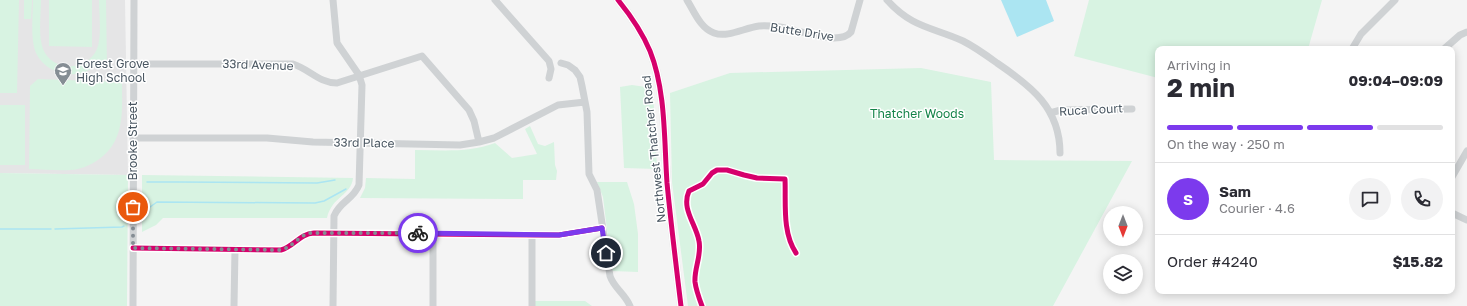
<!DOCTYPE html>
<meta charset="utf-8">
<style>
body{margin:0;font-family:"Golos Text",sans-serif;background:#f2f2f3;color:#2b2b33;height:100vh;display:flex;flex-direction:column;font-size:15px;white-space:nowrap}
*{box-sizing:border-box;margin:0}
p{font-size:13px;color:#7c7c81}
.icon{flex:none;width:22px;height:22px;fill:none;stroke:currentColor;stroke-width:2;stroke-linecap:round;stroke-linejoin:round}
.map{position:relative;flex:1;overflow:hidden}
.sheet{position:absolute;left:1155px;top:46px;width:300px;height:248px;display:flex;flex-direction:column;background:#fff;border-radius:8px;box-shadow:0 2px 10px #0003}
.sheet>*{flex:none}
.needle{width:26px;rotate:180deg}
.fabs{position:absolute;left:1103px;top:206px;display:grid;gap:8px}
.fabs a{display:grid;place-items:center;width:40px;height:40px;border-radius:50%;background:#fff;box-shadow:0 2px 10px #0003;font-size:20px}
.pin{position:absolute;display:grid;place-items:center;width:34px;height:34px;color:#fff;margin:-17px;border:2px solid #fff;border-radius:50%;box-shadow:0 1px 4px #0007}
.courier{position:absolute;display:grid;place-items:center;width:40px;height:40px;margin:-20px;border:3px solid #7c3aed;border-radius:50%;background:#fff;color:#222;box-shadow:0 1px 5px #0007}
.overview em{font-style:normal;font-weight:700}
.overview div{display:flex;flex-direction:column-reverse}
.overview{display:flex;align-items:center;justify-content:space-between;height:68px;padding:0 12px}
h1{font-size:26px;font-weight:700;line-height:30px}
.bar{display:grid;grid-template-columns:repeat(4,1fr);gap:6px 4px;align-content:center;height:48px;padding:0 12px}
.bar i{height:5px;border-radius:3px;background:#e1e1e2}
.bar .current{background:#7c3aed}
.bar p{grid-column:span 4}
.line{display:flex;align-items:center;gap:10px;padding:0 12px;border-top:1px solid #e1e1e2}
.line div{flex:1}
.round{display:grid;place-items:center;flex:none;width:42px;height:42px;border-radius:21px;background:#f2f2f3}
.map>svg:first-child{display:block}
.education{fill:#e5e5e6}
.green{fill:#d8f3e2}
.water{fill:#abe5f2}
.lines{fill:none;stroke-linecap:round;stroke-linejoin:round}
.stream{stroke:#abe5f2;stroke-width:1.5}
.minor{stroke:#cfd2d4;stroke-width:7}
.tertiary{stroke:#cfd2d4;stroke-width:8}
.cycleway-casing{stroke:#fff;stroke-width:8}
.cycleway{stroke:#d6006c;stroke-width:5}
.done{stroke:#858d94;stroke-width:4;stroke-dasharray:0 7.2}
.route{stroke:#7c3aed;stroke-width:5}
.labels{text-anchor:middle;stroke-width:3;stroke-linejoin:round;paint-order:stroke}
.street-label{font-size:12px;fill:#495661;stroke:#fff}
.poi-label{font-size:12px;fill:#495661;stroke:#fff;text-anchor:start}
.park-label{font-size:12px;fill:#138348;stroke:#fff}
</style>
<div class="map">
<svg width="1467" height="306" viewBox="0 0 1467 306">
<rect width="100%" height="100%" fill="#f4f4f4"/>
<!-- education -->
<path class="education" d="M0,0H125L128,175L0,173Z"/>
<!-- green -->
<path class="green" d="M0,0H19L17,93H0Z
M24,0H32L31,19H24Z
M33,0H41C41,14 38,36 43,49C52,72 87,72 97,49C102,36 99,14 99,0H106L107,67H99V62C96,64 92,68 89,70C70,80 45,72 36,53C30,38 33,16 33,0Z
M49,0H92V47L49,46Z
M1089,0H1322L1308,49H1158V78L1074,56Z
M921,68L991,82L994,160L1132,161L1053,306H688L672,182L670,93L730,73Z
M38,79L122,82C122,109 125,137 103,156C96,162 87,167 78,169C63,172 45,169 29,169L30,86Z
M632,85L653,88L657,169L624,168L620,87Z
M0,105H25V165H0Z
M530,126L538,144L545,146L554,142L555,165L557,171L556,180H523V199L360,198L365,188L366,178L415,179V150C443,150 469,153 495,143L512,158L537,154L525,129Z
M0,173L128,175L127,306H0Z
M142,175L353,178C351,196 332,196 327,218H163L156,225L142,232Z
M597,182H627L634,204L638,234V272L612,271L603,197Z
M535,301H585L592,306H535Z"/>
<!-- water -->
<path class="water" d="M1001,0H1046L1054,21L1017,37Z"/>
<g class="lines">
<!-- stream -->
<path class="stream" d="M147,182H177L317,183L335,180
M143,212L157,202L315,203L324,201L346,189
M0,229H51
M55,229L122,227L124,226"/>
<!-- minor -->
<path class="minor" d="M495,0L549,61L551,69L549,78
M687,0C694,11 700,28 714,33C728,38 744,28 759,26C766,25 773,26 780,27C796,29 839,47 851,32L860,0
M887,0C912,28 932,27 963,41C975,47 986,55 997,63C1031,86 1060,108 1060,153
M1352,49L1361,34L1395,0
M1444,49L1460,35L1467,32
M561,63L568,65L575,70L580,77L582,86L587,112L589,174L597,190L610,276C614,288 625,294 630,306
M133,64H293C309,69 319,83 337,83L422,56L469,110L474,121L479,142
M1050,113L1061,110L1132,109
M133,138H267L313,142L460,145L479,142L494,138L558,105L585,102
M1452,177L1467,151
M1452,213L1467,220
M433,233V306
M532,235V306
M133,248L281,250C295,246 299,234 314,233L543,235H559L602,228
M133,306L134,0
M234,306L235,249
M333,306L334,216C340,201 353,200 359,185L362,85L359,75L337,43L333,0"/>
<!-- tertiary -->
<path class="tertiary" d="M618,0C631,16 642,32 650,51C666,91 664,140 667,183C671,224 676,265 681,306"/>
<defs>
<path id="cycleway" d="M618,0C631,16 642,32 650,51C666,91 664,140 667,183C671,224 676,265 681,306
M133,248L281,250C295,246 299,234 314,233L543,235H559L602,228
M702,306C699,298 696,290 695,282C694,268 702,255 699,241C696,224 681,209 689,191L703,184L712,173L717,170H727L744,175L757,178L785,179C786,203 782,232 796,253"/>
</defs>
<!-- cycleway casing -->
<use href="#cycleway" class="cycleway-casing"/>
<!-- cycleway -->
<use href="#cycleway" class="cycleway"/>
</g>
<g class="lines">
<!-- done -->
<path class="done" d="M133,207V248L281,250C292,247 298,237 309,233H418"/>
<!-- route -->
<path class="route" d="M418,233L559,235L602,228L606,253"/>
</g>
<!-- icons -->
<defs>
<symbol id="school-pin" viewBox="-11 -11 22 30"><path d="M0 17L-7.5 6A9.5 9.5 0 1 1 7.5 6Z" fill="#858d94" stroke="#fff"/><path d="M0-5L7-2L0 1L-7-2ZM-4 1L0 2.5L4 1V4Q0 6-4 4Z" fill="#fff"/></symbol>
</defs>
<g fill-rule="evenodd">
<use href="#school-pin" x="53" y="61" width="20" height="27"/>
</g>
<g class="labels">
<!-- street labels -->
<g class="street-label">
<text transform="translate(802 32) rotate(9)" y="4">Butte Drive</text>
<text transform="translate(258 65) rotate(2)" y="4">33rd Avenue</text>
<text transform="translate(1091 110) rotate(-3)" y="4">Ruca Court</text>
<text transform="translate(133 141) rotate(-90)" y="4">Brooke Street</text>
<text transform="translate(364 143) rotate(1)" y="4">33rd Place</text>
<text transform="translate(654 149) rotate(-96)" y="4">Northwest Thatcher Road</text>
</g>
<!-- poi labels -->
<g class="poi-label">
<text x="76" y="68">Forest Grove<tspan x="76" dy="14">High School</tspan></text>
</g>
<!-- park labels -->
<g class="park-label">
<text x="917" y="118">Thatcher Woods</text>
</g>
</g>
</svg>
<div class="fabs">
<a><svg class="needle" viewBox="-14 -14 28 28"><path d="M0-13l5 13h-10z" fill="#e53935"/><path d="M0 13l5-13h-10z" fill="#7c7c81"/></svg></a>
<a><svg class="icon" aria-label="layers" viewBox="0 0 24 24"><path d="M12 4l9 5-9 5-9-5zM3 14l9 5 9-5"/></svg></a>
</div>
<div class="pin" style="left:133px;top:207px;background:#ea580c"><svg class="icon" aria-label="bag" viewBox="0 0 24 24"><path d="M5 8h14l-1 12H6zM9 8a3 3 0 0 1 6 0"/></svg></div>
<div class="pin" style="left:606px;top:253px;background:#1f2937"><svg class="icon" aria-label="home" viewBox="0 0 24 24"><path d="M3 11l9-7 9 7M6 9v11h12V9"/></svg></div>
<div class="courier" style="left:418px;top:233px"><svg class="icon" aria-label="bike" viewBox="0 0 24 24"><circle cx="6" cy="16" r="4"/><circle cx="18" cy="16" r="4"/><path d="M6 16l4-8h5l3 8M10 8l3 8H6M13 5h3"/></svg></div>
<section class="sheet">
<div class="overview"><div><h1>2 min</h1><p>Arriving in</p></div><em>09:04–09:09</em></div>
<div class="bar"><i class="current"></i><i class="current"></i><i class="current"></i><i></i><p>On the way · 250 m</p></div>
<div class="line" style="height:72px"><b class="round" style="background:#7c3aed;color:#fff">S</b><div><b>Sam</b><p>Courier · 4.6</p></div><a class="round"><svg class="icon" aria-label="chat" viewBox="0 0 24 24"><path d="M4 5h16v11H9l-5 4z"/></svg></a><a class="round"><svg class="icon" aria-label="phone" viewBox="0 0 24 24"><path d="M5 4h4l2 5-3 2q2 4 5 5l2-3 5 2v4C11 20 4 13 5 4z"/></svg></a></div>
<div class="line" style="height:52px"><div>Order #4240</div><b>$15.82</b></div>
</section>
</div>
